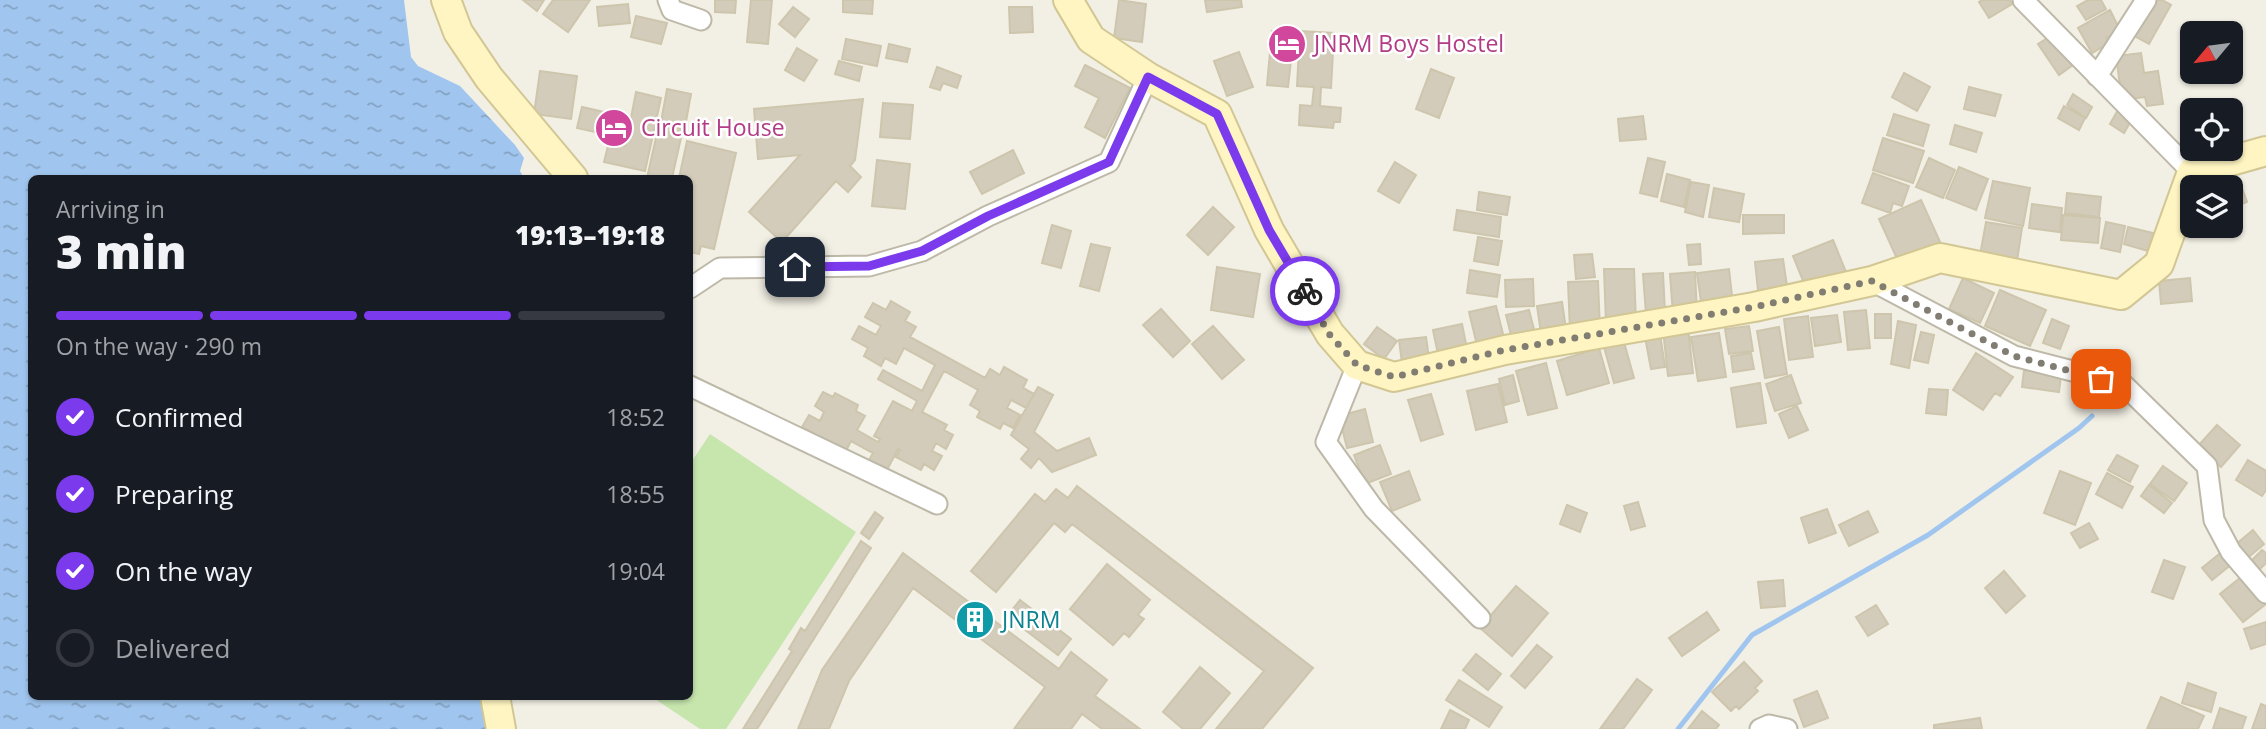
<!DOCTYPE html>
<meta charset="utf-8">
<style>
body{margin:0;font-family:"Open Sans",sans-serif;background:#20242c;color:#f1f3f6;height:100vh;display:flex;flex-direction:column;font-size:26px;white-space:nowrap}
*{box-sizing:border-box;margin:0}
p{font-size:23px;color:#9ea1a6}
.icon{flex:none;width:38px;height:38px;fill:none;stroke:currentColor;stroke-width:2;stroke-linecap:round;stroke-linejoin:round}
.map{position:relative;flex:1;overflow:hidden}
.details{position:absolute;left:28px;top:175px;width:665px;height:525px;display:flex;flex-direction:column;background:#171b24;border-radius:10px;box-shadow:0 2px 5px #0004}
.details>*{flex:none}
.needle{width:46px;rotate:241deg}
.tools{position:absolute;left:2180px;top:21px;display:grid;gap:14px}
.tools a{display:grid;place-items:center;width:63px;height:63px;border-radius:10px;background:#171b24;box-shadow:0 2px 5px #0004;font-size:35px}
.pin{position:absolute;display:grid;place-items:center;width:60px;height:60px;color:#fff;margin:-30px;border-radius:14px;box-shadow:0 4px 10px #0006}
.courier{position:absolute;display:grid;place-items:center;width:70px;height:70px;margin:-35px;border:5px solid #7c3aed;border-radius:50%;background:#fff;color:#222;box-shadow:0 2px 9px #0007}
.overview em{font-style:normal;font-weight:800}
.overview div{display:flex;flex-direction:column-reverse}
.overview{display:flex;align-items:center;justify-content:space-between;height:119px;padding:0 28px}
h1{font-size:46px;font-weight:800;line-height:52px}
.bar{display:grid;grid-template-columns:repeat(4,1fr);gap:10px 7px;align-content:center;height:84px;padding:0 28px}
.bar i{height:9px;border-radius:5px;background:#363941}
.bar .on{background:#7c3aed}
.bar p{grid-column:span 4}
ol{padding:0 28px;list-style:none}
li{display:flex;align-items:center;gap:21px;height:77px}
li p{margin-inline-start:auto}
li .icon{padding:7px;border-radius:50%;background:#7c3aed;color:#fff;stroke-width:4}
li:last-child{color:#9ea1a6}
li i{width:38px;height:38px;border:4px solid #363941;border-radius:50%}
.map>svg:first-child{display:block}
.green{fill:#c6e6ad}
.water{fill:url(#water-ripples)}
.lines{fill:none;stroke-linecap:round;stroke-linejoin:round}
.stream{stroke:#a0c6ef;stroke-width:5}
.building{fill:#d3ccba;stroke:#cec5ad;stroke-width:2}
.street-casing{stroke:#bdb8a7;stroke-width:23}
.secondary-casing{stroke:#d2c794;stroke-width:32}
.street{stroke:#fff;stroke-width:19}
.secondary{stroke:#fef5c2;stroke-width:28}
.done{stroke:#817d72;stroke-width:7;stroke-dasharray:0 12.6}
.route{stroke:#7c3aed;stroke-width:9}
.labels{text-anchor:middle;stroke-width:5;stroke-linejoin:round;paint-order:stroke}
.hotel-label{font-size:23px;fill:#b23c85;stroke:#fff;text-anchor:start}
.culture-label{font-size:23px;fill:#0d838f;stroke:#fff;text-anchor:start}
</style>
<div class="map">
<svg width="2266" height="729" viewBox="0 0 2266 729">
<defs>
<pattern id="water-ripples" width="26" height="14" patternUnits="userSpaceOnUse" patternTransform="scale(1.75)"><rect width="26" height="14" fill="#a0c6ef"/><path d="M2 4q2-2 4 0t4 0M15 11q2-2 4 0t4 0" fill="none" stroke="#84a2c2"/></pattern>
</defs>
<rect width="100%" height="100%" fill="#f2efe4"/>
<!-- green -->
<path class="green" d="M710,434L856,532L726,729H700L652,697L690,696V464Z"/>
<!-- water -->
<path class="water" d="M0,0H404L411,57L418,66L460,86L515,145L524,158L520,171L524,178H32V696L479,697L487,729H0Z"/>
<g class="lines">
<!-- stream -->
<path class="stream" d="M1678,729L1752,635L1928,535L2079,428L2092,416"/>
</g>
<!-- building -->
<path class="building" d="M523,0H544L537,11Z
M553,0H590L568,32L543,14Z
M715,0H736L735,13L715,12Z
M751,0H772L768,44L747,42Z
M843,0H873L872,14L843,12Z
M1119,0L1146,4L1142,42L1114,38Z
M1205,0H1241L1242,7L1207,12Z
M1982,0H2010L2012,4L1989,18L1979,2Z
M2088,0H2101L2106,9L2086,20L2077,6Z
M2148,0H2162L2171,5L2149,44L2129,33Z
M628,4L630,23L599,26L597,7Z
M793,7L809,19L795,37L779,24Z
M1009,7H1032L1033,32L1010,33Z
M2110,10L2120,30L2106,38L2109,43L2092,53L2078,28Z
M636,16L667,23L661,44L631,37Z
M1272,31L1294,34L1288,87L1267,85Z
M1300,31L1334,33L1331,88L1321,87L1320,106L1341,108L1340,122H1334L1333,128L1299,125L1300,105L1312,106L1314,87L1297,86Z
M2052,35L2073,65L2059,75L2038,44Z
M846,39L881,46L877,66L842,59Z
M889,44L910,49L907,62L886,58Z
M797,48L817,60L804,81L785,70Z
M1239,52L1253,87L1227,96L1214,61Z
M2141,53L2144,73L2158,71L2163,104L2147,106L2145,97L2122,100L2116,56Z
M839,61L862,67L859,81L835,74Z
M1085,65L1130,88L1105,138L1085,127L1099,98L1075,86Z
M937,67L961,76L957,88L943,83L940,90L930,87Z
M1431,69L1454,78L1439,118L1416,109Z
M540,71L577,76L571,119L534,114Z
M1904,73L1930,87L1917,111L1892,97Z
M1969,87L2001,95L1995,116L1964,109Z
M667,89L691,94L685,127L661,122Z
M636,92L661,98L645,171L604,162L609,142L625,146L627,139L577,128L582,107L631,118Z
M2073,94L2092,107L2086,118L2067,105Z
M863,99L855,160L850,166L861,177L848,192L836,181L782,242L749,212L800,155L758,159L754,109Z
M883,103L913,105L910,139L880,137Z
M2064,106L2085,118L2079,130L2058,118Z
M2118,110L2132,119L2124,133L2110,124Z
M1894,114L1929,125L1923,146L1887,135Z
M1643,116L1646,139L1620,141L1618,119Z
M659,124L683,129L672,178H647Z
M1955,125L1982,133L1976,152L1950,144Z
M1883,138L1924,151L1913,183L1873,170Z
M687,141L736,153L714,249L701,246L699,254L690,252V178H679Z
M1013,150L1024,173L982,194L970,172Z
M1648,158L1665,162L1657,197L1640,193Z
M1929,158L1955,170L1943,198L1916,187Z
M877,160L910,164L905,209L872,206Z
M1395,162L1416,175L1399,203L1378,191Z
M1959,167L1988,179L1976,210L1946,198Z
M1873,173L1909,186L1902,206L1893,203L1890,213L1862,203Z
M1667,174L1690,180L1684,207L1661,201Z
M1993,181L2030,188L2023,226L1985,218Z
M1691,182L1709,185L1703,217L1685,212Z
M1714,188L1744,194L1739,222L1709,217Z
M2242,188L2247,202L2231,208V192Z
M1479,192L1510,197L1507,215L1477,210Z
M2067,193L2101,197L2099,217L2065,213Z
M1921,200L1941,244L1899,263L1879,219Z
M2032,204L2062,208L2060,232L2029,228Z
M1213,207L1234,227L1208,255L1187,235Z
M1457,210L1501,217L1499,237L1454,230Z
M1743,215H1784V233L1743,234Z
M2063,215L2100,218L2098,243L2061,240Z
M1986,222L2022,228L2016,267L1979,261Z
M2106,222L2125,226L2120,252L2101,248Z
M1052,225L1071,231L1061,268L1042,263Z
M2128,227L2153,233L2148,251L2124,244Z
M1478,237L1502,241L1498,265L1474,261Z
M1833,240L1848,277L1808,293L1793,256Z
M1091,244L1110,248L1099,291L1080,286Z
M1700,244L1701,264L1689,265L1687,245Z
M1592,254L1595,277L1576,279L1574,255Z
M1783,259L1787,286L1758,290L1755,262Z
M1217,267L1260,274L1253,317L1211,310Z
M1604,269H1634L1636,322L1606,323Z
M1729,269L1733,305L1702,309L1697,273Z
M1470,270L1500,275L1497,297L1467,293Z
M1695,272L1697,314L1673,315L1670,274Z
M1663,273L1665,313L1646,314L1643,274Z
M1963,278L1994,293L1980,323L1949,309Z
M2190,278L2192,301L2161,304L2159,281Z
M1533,279L1534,306L1506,307L1505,280Z
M1598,281L1600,330L1570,331L1568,282Z
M2000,290L2046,310L2030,346L1985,326Z
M891,301L910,312L905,321L916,327L910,337L985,378L990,369L1000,375L1004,367L1027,380L1023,388L1034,394L1026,408L1011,400L1007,408L1020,415L1013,428L1003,423L1000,429L977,417L980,411L970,405L978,390L944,371L922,412L947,425L944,430L953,435L946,449L936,443L932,451L942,456L934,470L924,464L921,470L896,457L900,450L898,449L887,470L869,460L873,453L851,441L846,451L810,438L813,433L802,427L809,415L820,421L824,412L815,406L823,392L833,397L835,393L858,405L856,411L865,416L857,430L878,442L880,439L874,436L893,401L912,411L917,401L878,379L883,370L922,391L935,365L904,348L896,364L885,358L881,366L864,356L868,348L852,339L859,326L876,335L881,326L865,317L873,303L886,310Z
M1562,302L1566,329L1541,333L1537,306Z
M1496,306L1504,338L1477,345L1469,312Z
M1161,309L1190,341L1173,357L1143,325Z
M1529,310L1535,333L1512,339L1506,315Z
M1866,310L1870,348L1848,350L1844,312Z
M1875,314H1891V338H1875Z
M1837,315L1841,342L1815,346L1811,318Z
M1808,316L1813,357L1789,360L1784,319Z
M2052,319L2069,326L2060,349L2043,343Z
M1898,321L1916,325L1909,368L1891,364Z
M1462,324L1467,349L1438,354L1433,330Z
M1213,326L1244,360L1222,379L1192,344Z
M1749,326L1753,351L1729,354L1725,329Z
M1377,327L1397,341L1384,359L1364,344Z
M1688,327L1693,373L1668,376L1663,330Z
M1779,327L1787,374L1765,378L1757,331Z
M1921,332L1934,335L1928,363L1914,360Z
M1719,333L1726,377L1698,381L1691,337Z
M1660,334L1665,367L1651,369L1645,337Z
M1426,337L1429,359L1402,363L1399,340Z
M1624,342L1634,378L1614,383L1604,347Z
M1599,348L1609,383L1567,395L1557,361Z
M1751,353L1754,369L1733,372L1731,356Z
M1976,353L2013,377L2000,396L1995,393L1983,410L1953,390Z
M1546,363L1557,408L1528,415L1516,371Z
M2024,370L2061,375L2059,392L2022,387Z
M1513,375L1519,401L1505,405L1499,379Z
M1791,375L1801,403L1775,411L1766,384Z
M1760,383L1766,423L1737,427L1731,388Z
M1498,384L1507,422L1476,430L1467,391Z
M1038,387L1053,395L1034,432L1057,451L1089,438L1096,455L1052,472L1039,458L1031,468L1021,459L1029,449L1011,435Z
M1929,389L1948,390L1946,415L1926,413Z
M1431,394L1443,434L1421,441L1408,400Z
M1797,406L1808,430L1789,438L1779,414Z
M1365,409L1373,442L1347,448L1339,416Z
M2217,425L2240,445L2221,467L2198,446Z
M1380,445L1391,474L1365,484L1354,455Z
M2117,455L2138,466L2130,482L2108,470Z
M2248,460L2266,471V490L2262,496L2236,480Z
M2163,466L2187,483L2174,501L2150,484Z
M1409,471L1420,500L1392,511L1380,482Z
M2060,471L2091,483L2075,525L2044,513Z
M2107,473L2133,487L2122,508L2096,494Z
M2149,485L2172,503L2164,513L2141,496Z
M1077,486L1313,668L1262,729H1216L1264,671L1072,524L1065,532L1054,523L996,592L971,571L1035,494L1045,502L1056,489L1068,498Z
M1638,502L1645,526L1631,530L1624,506Z
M1567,505L1587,513L1580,532L1560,524Z
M1827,509L1836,533L1809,543L1801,518Z
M1868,511L1878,532L1849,546L1839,525Z
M875,512L883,518L869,539L861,533Z
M2089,523L2098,539L2080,548L2071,533Z
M2253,530L2264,544L2245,560L2234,546Z
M861,541L871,548L757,729H743L792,651L789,649L801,628L805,631Z
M2262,550L2266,553V563L2259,570L2250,562Z
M2223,551L2233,563L2212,580L2202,568Z
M903,553L1059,669L1071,652L1107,680L1095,696L1140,729H1102L1082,714L1071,729H1014L1045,687L913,588L849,681L829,729H798L822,670Z
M2164,560L2185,567L2173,599L2152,592Z
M1107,564L1150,600L1138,615L1144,619L1129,637L1124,633L1113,645L1070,609Z
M2004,571L2025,596L2006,613L1985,588Z
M2245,574L2266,599V604L2243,622L2220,594Z
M1783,580L1785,606L1761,608L1758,582Z
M1516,586L1548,613L1512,656L1480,628Z
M1020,600L1071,639L1058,655L1007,616Z
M1876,605L1888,624L1868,636L1856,617Z
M1707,612L1719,630L1682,656L1669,638Z
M2266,622V644L2251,649L2244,629Z
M1537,645L1552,657L1525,688L1511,676Z
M1476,654L1501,674L1488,690L1463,670Z
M1744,662L1762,681L1755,688L1758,691L1739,709L1736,706L1731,711L1712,692Z
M1200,667L1230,693L1200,729H1183L1163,712Z
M1637,679L1652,690L1623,729H1600Z
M1459,680L1502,707L1489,727L1446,700Z
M2188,683L2216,693L2211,712L2182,703Z
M1817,691L1828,718L1804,727L1794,700Z
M2161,697L2204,716L2198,729H2147Z
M2261,704L2266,706V729H2252Z
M2220,708L2246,717L2242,729H2213Z
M1450,710L1469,720L1465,729H1441Z
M1702,711L1719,725L1716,729H1688Z
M1980,718L1982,729H1934V725Z"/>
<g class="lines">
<defs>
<path id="street" d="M668,0L672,10L701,20
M2023,0L2192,172
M2097,76L2146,0
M1872,281L2014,356L2123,384L2207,466L2214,520L2231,552L2266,593
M690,288L720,268L869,266L922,251L988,216L1109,162L1148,77
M1357,365L1326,442L1374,509L1480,618
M690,386L937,504
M1760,729L1769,725L1787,729"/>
<path id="secondary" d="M446,0L458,32L489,78L573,178
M1068,0L1091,39L1148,77L1217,114L1269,230L1330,334L1357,365L1394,377L1505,350L1754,307L1872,281L1940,258L2121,295L2159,264L2192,172L2266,151
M495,696L501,729"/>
</defs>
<!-- street casing -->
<use href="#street" class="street-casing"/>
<!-- secondary casing -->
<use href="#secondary" class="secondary-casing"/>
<!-- street -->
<use href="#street" class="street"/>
<!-- secondary -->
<use href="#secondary" class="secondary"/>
</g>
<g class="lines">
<!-- done -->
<path class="done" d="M1305,291L1329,334L1357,365L1394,377L1505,350L1754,307L1872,281L2014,356L2101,379"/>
<!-- route -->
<path class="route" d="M795,267L869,266L922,251L988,216L1109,162L1148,77L1217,114L1269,230L1305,291"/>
</g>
<!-- icons -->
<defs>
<symbol id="hotel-disc" viewBox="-11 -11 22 22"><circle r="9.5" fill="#d1479c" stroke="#fff"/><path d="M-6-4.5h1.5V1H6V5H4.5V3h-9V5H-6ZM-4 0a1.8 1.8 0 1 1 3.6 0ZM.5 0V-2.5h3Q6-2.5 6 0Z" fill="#fff"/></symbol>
<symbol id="building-disc" viewBox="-11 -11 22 22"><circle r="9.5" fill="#0f9aa8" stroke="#fff"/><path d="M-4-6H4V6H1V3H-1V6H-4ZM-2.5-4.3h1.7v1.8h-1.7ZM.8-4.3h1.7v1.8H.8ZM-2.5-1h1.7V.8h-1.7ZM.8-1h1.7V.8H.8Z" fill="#fff"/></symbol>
</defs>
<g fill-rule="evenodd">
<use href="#hotel-disc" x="1265" y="22" width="44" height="44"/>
<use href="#hotel-disc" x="592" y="106" width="44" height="44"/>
<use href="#building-disc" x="953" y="598" width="44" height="44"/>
</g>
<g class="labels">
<!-- hotel labels -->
<g class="hotel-label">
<text x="1314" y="52">JNRM Boys Hostel</text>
<text x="641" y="136">Circuit House</text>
</g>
<!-- culture labels -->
<g class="culture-label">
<text x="1002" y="628">JNRM</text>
</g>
</g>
</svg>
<div class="tools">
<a><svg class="needle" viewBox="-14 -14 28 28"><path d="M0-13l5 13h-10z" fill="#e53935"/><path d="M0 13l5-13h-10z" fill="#9ea1a6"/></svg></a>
<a><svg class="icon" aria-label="locate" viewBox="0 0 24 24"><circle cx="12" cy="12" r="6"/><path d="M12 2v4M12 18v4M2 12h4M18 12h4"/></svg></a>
<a><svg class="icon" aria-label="layers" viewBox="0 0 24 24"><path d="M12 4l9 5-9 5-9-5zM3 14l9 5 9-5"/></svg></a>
</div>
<div class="pin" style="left:2101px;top:379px;background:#ea580c"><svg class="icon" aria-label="bag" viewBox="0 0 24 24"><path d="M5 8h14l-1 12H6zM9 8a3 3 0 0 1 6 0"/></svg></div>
<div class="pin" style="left:795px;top:267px;background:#1f2937"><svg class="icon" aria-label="home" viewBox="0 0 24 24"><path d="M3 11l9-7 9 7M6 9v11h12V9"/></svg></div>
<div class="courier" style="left:1305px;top:291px"><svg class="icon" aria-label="bike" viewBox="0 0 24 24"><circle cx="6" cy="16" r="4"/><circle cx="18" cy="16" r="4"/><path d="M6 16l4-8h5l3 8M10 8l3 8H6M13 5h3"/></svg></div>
<section class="details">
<div class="overview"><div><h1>3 min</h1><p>Arriving in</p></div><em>19:13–19:18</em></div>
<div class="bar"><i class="on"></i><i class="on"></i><i class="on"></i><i></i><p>On the way · 290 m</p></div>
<ol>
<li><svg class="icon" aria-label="check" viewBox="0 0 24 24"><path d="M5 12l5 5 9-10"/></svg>Confirmed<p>18:52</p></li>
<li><svg class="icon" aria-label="check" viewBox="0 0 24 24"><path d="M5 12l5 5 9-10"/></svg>Preparing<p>18:55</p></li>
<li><svg class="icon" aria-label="check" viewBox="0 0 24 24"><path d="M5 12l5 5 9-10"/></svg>On the way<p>19:04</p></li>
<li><i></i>Delivered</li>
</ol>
</section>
</div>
